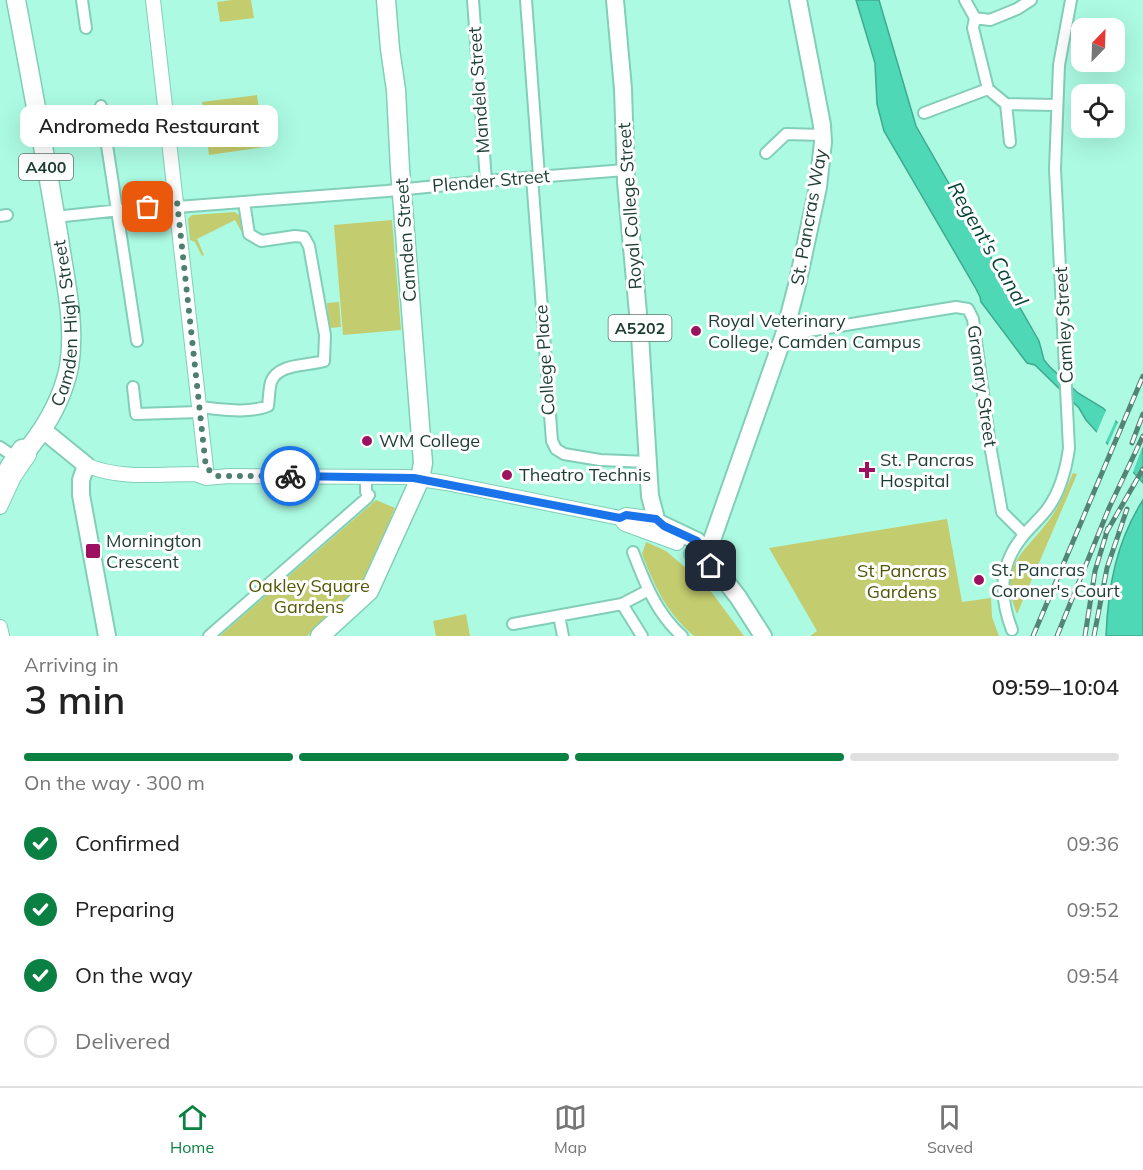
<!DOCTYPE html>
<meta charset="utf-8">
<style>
body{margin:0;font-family:Mulish,sans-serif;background:#f6f6f6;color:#222;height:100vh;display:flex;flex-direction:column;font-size:22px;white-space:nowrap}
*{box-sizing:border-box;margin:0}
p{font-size:20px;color:#767676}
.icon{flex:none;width:33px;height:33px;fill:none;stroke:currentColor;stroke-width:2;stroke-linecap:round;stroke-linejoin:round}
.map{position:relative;height:636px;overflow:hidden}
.drawer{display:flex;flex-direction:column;background:#fff;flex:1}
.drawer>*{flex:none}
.needle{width:39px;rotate:23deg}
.fabs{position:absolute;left:1071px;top:18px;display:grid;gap:12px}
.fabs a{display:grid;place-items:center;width:54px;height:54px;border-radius:12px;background:#fff;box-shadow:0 6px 24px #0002;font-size:30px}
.pin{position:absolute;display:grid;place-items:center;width:51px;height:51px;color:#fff;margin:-26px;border-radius:12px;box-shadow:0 3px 9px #0006}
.courier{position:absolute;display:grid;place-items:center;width:60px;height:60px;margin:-30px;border:4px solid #1a73e8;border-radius:50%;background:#fff;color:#222;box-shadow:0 2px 8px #0007}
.bubble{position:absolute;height:42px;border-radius:12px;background:#fff;box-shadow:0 6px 24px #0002;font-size:20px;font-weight:600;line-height:42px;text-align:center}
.headline em{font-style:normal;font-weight:600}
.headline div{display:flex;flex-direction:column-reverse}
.headline{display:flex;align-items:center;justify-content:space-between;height:102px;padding:0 24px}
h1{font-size:39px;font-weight:600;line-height:45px}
.bar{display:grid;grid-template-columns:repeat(4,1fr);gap:9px 6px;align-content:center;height:72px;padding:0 24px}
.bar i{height:8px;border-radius:4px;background:#e0e0e0}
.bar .active{background:#0b8043}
.bar p{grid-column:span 4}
ol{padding:0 24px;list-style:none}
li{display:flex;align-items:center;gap:18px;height:66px}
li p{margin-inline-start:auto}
li .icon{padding:6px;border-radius:50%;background:#0b8043;color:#fff;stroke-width:4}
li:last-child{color:#767676}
li i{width:33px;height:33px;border:3px solid #e0e0e0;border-radius:50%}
.tabs{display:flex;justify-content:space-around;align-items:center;height:84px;border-top:2px solid #e0e0e0;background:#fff;font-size:16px;color:#767676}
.tabs a{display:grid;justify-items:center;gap:3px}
.tabs .active{color:#0b8043}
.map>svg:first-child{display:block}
.green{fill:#c3cc6e}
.water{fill:#4ed8b6;stroke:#3faa8f;stroke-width:1.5}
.pier{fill:#acfae2}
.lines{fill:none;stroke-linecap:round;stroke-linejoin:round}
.street-casing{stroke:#82ceb8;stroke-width:14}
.secondary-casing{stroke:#82ceb8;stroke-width:16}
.primary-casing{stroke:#82ceb8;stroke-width:20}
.highway-casing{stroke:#82ceb8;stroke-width:21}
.street{stroke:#fff;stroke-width:10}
.secondary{stroke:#fff;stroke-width:14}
.primary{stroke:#fff;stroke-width:16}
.highway{stroke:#fff;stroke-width:18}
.rail-casing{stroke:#538475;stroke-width:5}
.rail{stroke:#fff;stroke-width:3;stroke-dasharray:9;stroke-linecap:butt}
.done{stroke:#4f7f71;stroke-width:6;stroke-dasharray:0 10.8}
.route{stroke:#1a73e8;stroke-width:8}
.poi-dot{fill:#9d1260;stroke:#fff;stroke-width:2}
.labels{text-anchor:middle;stroke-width:6;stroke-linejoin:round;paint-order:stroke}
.shield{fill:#fff;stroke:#617771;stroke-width:1.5}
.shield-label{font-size:16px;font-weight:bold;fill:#1d3d34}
.street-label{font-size:18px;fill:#1d3d34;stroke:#fff}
.poi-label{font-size:18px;fill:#1d3d34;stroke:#fff;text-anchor:start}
.park-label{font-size:18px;fill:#525705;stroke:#fff}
.water-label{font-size:20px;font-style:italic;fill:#054437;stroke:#fff}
</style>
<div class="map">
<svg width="1143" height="636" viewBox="0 0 1143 636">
<rect width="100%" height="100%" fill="#acfae2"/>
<!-- green -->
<path class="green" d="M232,0H251L254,18L220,22L217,2Z
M257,95L264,147L209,155L202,102Z
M235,212L240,216L244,236L235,220L197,239L204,255L202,256L195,242L190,240L188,219L192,215Z
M392,220L401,330L343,335L334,225Z
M339,302L341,327L329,328L327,303Z
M1073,473L1077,474L1072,486L1017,614C997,565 1024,554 1050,519C1060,505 1066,489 1073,473Z
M376,500L395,508L361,589L307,636H220Z
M947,519L962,602L991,598L992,617L999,636H810L817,631L769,548Z
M646,542L666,551L707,586L744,636H694C666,612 655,587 642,554Z
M466,614L470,636H436L433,621Z"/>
<!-- water -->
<path class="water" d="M856,0H879L916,126L1039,341L1044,360L1050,367L1078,393L1103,408L1143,449V483L1086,420L1079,408L1035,365L1027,363L981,302L980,297L975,287L884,131L877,104L875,63Z
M1143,500V636H1106C1108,587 1116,542 1143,500Z"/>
<!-- pier -->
<path class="pier" d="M1107,408L1117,417L1105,444L1096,434Z
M1119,420L1143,445L1132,475L1107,447Z"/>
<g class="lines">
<defs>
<path id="street" d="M82,0L86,28
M473,0L486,181
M526,0L539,176
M965,0L975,18L990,20L1017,9L1031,0
M975,18L973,28L988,89L1006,104L1056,105
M1006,104L1010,142
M101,106L137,341
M924,113L988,89
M766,153L786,134L823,135
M532,177L552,441L556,449L564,454L600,460L648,462
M177,207L387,191L486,181L625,170
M0,216L7,215
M55,217L148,207L154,204L177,201
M784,335L956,307L968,309L973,319L990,445L1002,512L1024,534
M133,387L136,414L200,412
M199,407C221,409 247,414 268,406C269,399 269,389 271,382C278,363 308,366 324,361L325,335L309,246L304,237L295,236L261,241L249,234L244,202
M0,447L16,458
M633,552C645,583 656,613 682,636
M622,604L642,636
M559,616L563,636
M513,624L622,604L647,591
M1012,630C999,596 999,565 1023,536C1031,526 1041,518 1048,508C1061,490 1066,470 1069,448L1055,169L1059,65L1071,0
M209,636L367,498L369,495L366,492V477"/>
<path id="secondary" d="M153,0L206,468
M86,465C120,480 159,474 195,474L206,478L229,476L407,477L446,483L620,518L625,524L677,543
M0,507L14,477L29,455V448
M620,518L626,515L656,519
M0,627L2,636"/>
<path id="primary" d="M615,0L623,89L626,182L640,335L650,496L656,519L659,523L697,541L713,558V565
M43,430L86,465L81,480V495L107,636
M693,554L706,549L712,540L784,335L797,285L818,187L823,142L822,125L798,0
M713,565L738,597L763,636"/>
<g id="highway">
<path id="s1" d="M0,485L10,466L22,449L29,448C47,425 63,397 69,367C76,325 65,280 59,239C46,159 31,80 16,0"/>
<path d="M320,636L369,591L420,479L423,463L400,169L396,90L390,49L386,0"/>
</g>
</defs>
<!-- street casing -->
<use href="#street" class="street-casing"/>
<!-- secondary casing -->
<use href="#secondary" class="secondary-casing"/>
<!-- primary casing -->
<use href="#primary" class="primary-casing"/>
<!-- highway casing -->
<use href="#highway" class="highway-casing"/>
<!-- street -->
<use href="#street" class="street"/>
<!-- secondary -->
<use href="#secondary" class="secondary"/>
<!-- primary -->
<use href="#primary" class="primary"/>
<!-- highway -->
<use href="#highway" class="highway"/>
<defs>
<path id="rail" d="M1132,443L1143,414
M1106,533L1143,469
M1033,636L1143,376
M1057,636L1109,508L1143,436
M1085,636L1095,571L1108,528
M1094,636L1107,568L1127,509"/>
</defs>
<!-- rail casing -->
<use href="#rail" class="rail-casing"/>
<!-- rail -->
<use href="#rail" class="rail"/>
</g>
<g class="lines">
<!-- done -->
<path class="done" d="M148,207L154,204L177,201L206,468L218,476H290"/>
<!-- route -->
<path class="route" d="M290,476L414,478L620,518L626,515L656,519L664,526L697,541L714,558L711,566"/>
</g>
<!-- markers -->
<g class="poi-dot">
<circle cx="696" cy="331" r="6"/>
<circle cx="367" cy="441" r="6"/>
<path d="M864 461h6v6h6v6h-6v6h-6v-6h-6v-6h6z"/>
<circle cx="507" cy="475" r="6"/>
<rect x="85" y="543" width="16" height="16" rx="3"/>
<circle cx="979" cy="580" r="6"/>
</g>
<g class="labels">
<!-- shield labels -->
<g class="shield">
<rect x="19" y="154" width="54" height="26" rx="4.5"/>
<rect x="608.5" y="315" width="63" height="26" rx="4.5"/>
</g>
<g class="shield-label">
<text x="46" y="173">A400</text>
<text x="640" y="334">A5202</text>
</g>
<!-- street labels -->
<g class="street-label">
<text transform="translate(479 90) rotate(-94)" y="6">Mandela Street</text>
<text transform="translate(491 181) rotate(-5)" y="6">Plender Street</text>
<text transform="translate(630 206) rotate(-94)" y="6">Royal College Street</text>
<text transform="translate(809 217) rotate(-80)" y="6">St. Pancras Way</text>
<text transform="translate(406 240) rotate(-94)" y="6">Camden Street</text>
<text dy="6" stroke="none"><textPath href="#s1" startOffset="184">Camden High Street</textPath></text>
<text transform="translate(1064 325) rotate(-93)" y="6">Camley Street</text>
<text transform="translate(545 360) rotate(-94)" y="6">College Place</text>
<text transform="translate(982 386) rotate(82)" y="6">Granary Street</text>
</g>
<!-- poi labels -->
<g class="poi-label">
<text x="708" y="327">Royal Veterinary<tspan x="708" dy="21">College, Camden Campus</tspan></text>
<text x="379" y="447">WM College</text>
<text x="880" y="466">St. Pancras<tspan x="880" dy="21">Hospital</tspan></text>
<text x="519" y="481">Theatro Technis</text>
<text x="106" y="547">Mornington<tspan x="106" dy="21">Crescent</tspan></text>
<text x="991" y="576">St. Pancras<tspan x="991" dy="21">Coroner's Court</tspan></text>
</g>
<!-- park labels -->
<g class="park-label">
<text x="902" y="577">St Pancras<tspan x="902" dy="21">Gardens</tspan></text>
<text x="309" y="592">Oakley Square<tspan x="309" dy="21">Gardens</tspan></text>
</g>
<!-- water labels -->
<g class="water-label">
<text transform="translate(988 244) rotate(60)" y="7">Regent's Canal</text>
</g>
</g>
</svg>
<div class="fabs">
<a><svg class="needle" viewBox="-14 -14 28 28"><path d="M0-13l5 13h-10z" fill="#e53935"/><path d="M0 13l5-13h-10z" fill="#767676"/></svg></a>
<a><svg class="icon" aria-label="locate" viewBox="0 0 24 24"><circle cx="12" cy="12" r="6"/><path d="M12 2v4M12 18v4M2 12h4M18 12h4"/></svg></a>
</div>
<div class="pin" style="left:148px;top:207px;background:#ea580c"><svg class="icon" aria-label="bag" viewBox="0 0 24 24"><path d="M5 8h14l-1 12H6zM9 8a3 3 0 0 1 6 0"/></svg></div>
<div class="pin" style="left:711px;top:566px;background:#1f2937"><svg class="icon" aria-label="home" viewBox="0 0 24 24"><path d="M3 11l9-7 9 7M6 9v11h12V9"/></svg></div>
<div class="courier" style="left:290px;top:476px"><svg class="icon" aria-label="bike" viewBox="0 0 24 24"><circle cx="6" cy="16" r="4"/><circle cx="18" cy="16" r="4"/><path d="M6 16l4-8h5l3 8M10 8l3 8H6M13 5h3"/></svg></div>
<div class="bubble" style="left:20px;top:105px;width:258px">Andromeda Restaurant</div>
</div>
<section class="drawer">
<div class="headline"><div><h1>3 min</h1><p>Arriving in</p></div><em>09:59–10:04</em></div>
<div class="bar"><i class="active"></i><i class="active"></i><i class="active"></i><i></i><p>On the way · 300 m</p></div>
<ol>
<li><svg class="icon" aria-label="check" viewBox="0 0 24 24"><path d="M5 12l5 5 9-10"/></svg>Confirmed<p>09:36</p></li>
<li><svg class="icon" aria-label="check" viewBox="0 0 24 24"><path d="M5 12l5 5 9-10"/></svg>Preparing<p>09:52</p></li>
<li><svg class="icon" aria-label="check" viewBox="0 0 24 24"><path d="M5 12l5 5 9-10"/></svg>On the way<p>09:54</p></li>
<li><i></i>Delivered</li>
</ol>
</section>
<nav class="tabs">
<a class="active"><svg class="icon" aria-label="home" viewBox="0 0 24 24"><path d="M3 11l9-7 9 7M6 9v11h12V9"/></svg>Home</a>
<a><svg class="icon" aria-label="map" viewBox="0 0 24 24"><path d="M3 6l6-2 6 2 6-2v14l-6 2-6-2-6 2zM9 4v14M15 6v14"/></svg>Map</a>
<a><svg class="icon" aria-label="saved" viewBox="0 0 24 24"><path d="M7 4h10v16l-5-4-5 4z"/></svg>Saved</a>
</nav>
